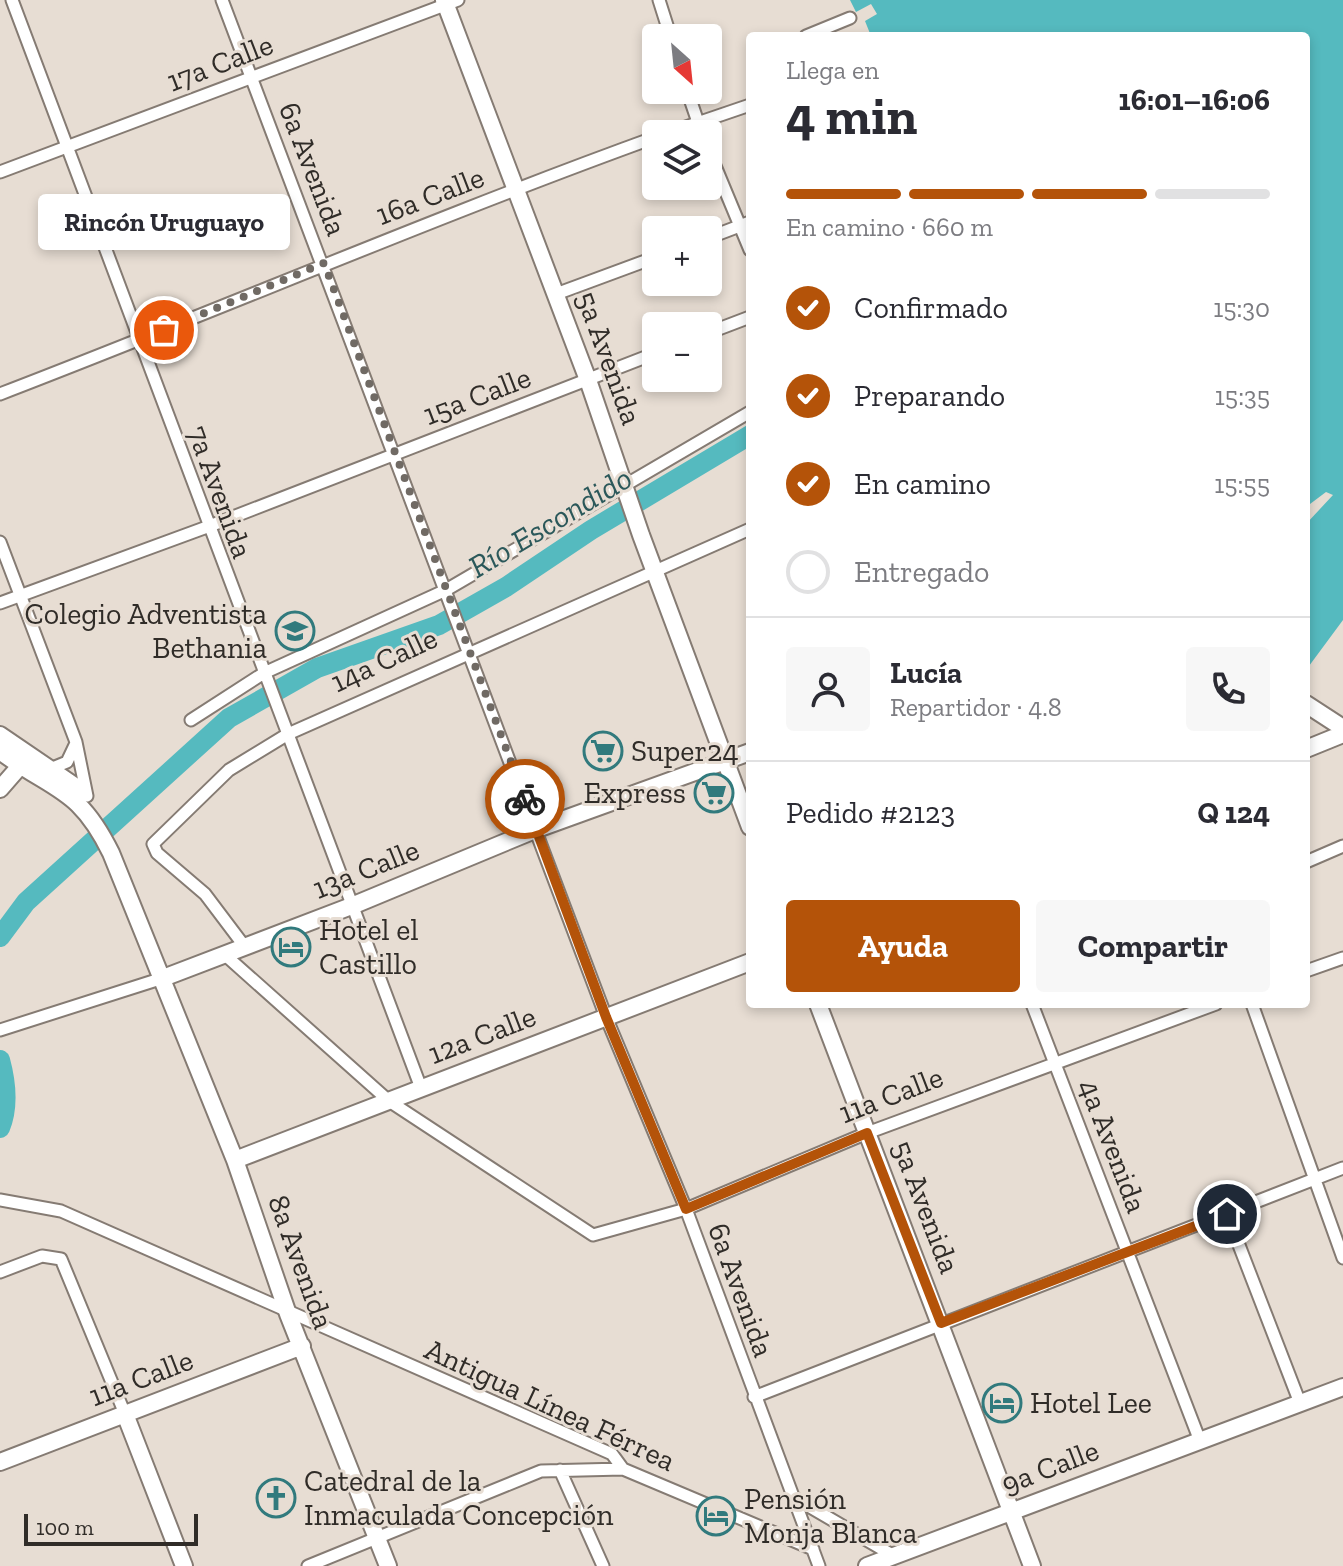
<!DOCTYPE html>
<html lang="es">
<meta charset="utf-8">
<style>
body{margin:0;font-family:"Zilla Slab",serif;background:#f7f7f7;color:#2b2b33;height:100vh;display:flex;flex-direction:column;font-size:30px;white-space:nowrap}
*{box-sizing:border-box;margin:0}
p{font-size:26px;color:#7c7c81}
.icon{flex:none;width:44px;height:44px;fill:none;stroke:currentColor;stroke-width:2;stroke-linecap:round;stroke-linejoin:round}
.map{position:relative;flex:1;overflow:hidden}
.side{position:absolute;left:746px;top:32px;width:564px;height:976px;display:flex;flex-direction:column;background:#fff;border-radius:8px;box-shadow:0 4px 12px #0003}
.side>*{flex:none}
.needle{width:52px;rotate:153deg}
.buttons{position:absolute;left:642px;top:24px;display:grid;gap:16px}
.buttons a{display:grid;place-items:center;width:80px;height:80px;border-radius:8px;background:#fff;box-shadow:0 4px 12px #0003;font-size:40px}
.scale{position:absolute;left:24px;bottom:20px;width:174px;box-sizing:border-box;padding-left:8px;border:4px solid #302c28;border-top:0;font-size:22px;line-height:28px;white-space:nowrap;color:#302c28;-webkit-text-stroke:6px #e7ddd3;paint-order:stroke}
.pin{position:absolute;display:grid;place-items:center;width:68px;height:68px;color:#fff;margin:-34px;border:4px solid #fff;border-radius:50%;box-shadow:0 2px 8px #0007}
.courier{position:absolute;display:grid;place-items:center;width:80px;height:80px;margin:-40px;border:6px solid #b45309;border-radius:50%;background:#fff;color:#222;box-shadow:0 2px 10px #0007}
.bubble{position:absolute;height:56px;border-radius:8px;background:#fff;box-shadow:0 4px 12px #0003;font-size:26px;font-weight:800;line-height:56px;text-align:center}
.headline em{font-style:normal;font-weight:800}
.headline div{display:flex;flex-direction:column-reverse}
.headline{display:flex;align-items:center;justify-content:space-between;height:136px;padding:0 40px}
h1{font-size:52px;font-weight:800;line-height:60px}
.bar{display:grid;grid-template-columns:repeat(4,1fr);gap:12px 8px;align-content:center;height:96px;padding:0 40px}
.bar i{height:10px;border-radius:6px;background:#e1e1e2}
.bar .on{background:#b45309}
.bar p{grid-column:span 4}
.line{display:flex;align-items:center;gap:20px;padding:0 40px;border-top:2px solid #e1e1e2}
.line div{flex:1}
.round{display:grid;place-items:center;flex:none;width:84px;height:84px;border-radius:8px;background:#f7f7f7}
ol{padding:0 40px;list-style:none}
li{display:flex;align-items:center;gap:24px;height:88px}
li p{margin-inline-start:auto}
li .icon{padding:8px;border-radius:50%;background:#b45309;color:#fff;stroke-width:4}
li:last-child{color:#7c7c81}
li i{width:44px;height:44px;border:4px solid #e1e1e2;border-radius:50%}
.button{display:flex;gap:16px;margin-top:auto;padding:16px 40px}
.button a{flex:1;height:92px;border-radius:8px;background:#b45309;color:#fff;font-size:32px;font-weight:800;line-height:92px;text-align:center}
.button a+a{background:#f7f7f7;color:#2b2b33}
.map>svg:first-child{display:block}
.water{fill:#55babf}
.lines{fill:none;stroke-linecap:round;stroke-linejoin:round}
.river{stroke:#55babf;stroke-width:20}
.street-casing{stroke:#857b73;stroke-width:15}
.secondary-casing{stroke:#857b73;stroke-width:20}
.street{stroke:#fff;stroke-width:11}
.secondary{stroke:#fff;stroke-width:16}
.done{stroke:#706a64;stroke-width:8;stroke-dasharray:0 14.4}
.route{stroke:#b45309;stroke-width:10}
.labels{text-anchor:middle;stroke-width:6;stroke-linejoin:round;paint-order:stroke}
.street-label{font-size:30px;fill:#302c28;stroke:#e7ddd3}
.poi-label{font-size:30px;fill:#302c28;stroke:#e7ddd3;text-anchor:start}
.water-label{font-size:32px;font-style:italic;fill:#2b585a;stroke:#e7ddd3}
</style>
<div class="map">
<svg width="1343" height="1566" viewBox="0 0 1343 1566">
<rect width="100%" height="100%" fill="#e7ddd3"/>
<!-- water -->
<path class="water" d="M850,0H1343V620L1309,666L1306,663V524L1333,495L1326,492L1306,507V36H871L865,21L877,14L871,4L856,12Z"/>
<g class="lines">
<!-- river -->
<path class="river" d="M0,937L26,902L229,718L317,668L439,625L506,587L591,530L750,435
M0,1060C6,1082 9,1106 0,1128"/>
<defs>
<path id="street" d="M12,0L421,1088
M222,0L606,1017L686,1209L819,1566
M659,0L671,38
M806,36L850,18
M687,90L702,134
M665,134L750,105
M708,149L750,250
M0,172L458,0
M708,238L750,222
M556,294L656,257
M708,333L750,317
M0,394C219,310 435,217 656,137
M0,542L76,742L87,796
M0,603L207,527L656,353
M191,720L264,673L446,590L750,412
M50,769L67,762L76,743
M1306,862L1343,846
M245,947L205,894L157,853L153,844L229,770L288,734L750,529
M224,954L389,1101L593,1235L686,1209L867,1133L1216,1004
M1306,971L1343,958
M1032,1004L1200,1441
M1252,1004L1343,1258
M0,1030L163,978
M0,1200L61,1211L612,1454L623,1469L813,1549
M1227,1214L1300,1403
M0,1272L42,1256L61,1259L125,1414
M754,1397L1343,1168
M560,1470L603,1566
M793,1497L894,1556
M308,1566L541,1471L623,1469"/>
<path id="secondary" d="M444,0L588,380L641,535L750,827
M1306,704L1343,728
M0,735L82,791
M1306,749L1343,734
M0,751C54,792 78,786 111,853L235,1160L288,1314L388,1566
M0,789L27,758
M163,978L354,905L537,829L750,752
M818,1004L1032,1566
M235,1160L750,962
M125,1414L184,1566
M0,1462L302,1346
M867,1566L1343,1387"/>
</defs>
<!-- street casing -->
<use href="#street" class="street-casing"/>
<!-- secondary casing -->
<use href="#secondary" class="secondary-casing"/>
<!-- street -->
<use href="#street" class="street"/>
<!-- secondary -->
<use href="#secondary" class="secondary"/>
</g>
<g class="lines">
<!-- done -->
<path class="done" d="M164,330L324,263L525,799"/>
<!-- route -->
<path class="route" d="M525,799L606,1017L686,1209L867,1133L941,1323L1227,1214"/>
</g>
<!-- icons -->
<defs>
<symbol id="school-ring" viewBox="-11 -11 22 22"><circle r="9.5" fill="#e7ddd3" stroke="#317a7d" stroke-width="1.5"/><path d="M0-5L7-2L0 1L-7-2ZM-4 1L0 2.5L4 1V4Q0 6-4 4Z" fill="#317a7d"/></symbol>
<symbol id="supermarket-ring" viewBox="-11 -11 22 22"><circle r="9.5" fill="#e7ddd3" stroke="#317a7d" stroke-width="1.5"/><path d="M-6-5.5h2.5l.6 2H6L4.5 2H-2.5L-4.4-4H-6ZM-1.5 3.2a1.3 1.3 0 1 0 .1 0ZM3 3.2a1.3 1.3 0 1 0 .1 0Z" fill="#317a7d"/></symbol>
<symbol id="hotel-ring" viewBox="-11 -11 22 22"><circle r="9.5" fill="#e7ddd3" stroke="#317a7d" stroke-width="1.5"/><path d="M-6-4.5h1.5V1H6V5H4.5V3h-9V5H-6ZM-4 0a1.8 1.8 0 1 1 3.6 0ZM.5 0V-2.5h3Q6-2.5 6 0Z" fill="#317a7d"/></symbol>
<symbol id="church-ring" viewBox="-11 -11 22 22"><circle r="9.5" fill="#e7ddd3" stroke="#317a7d" stroke-width="1.5"/><path d="M-1.2-6h2.4v3.5h3.3v2.4h-3.3V6h-2.4V-.1h-3.3v-2.4h3.3Z" fill="#317a7d"/></symbol>
</defs>
<g fill-rule="evenodd">
<use href="#school-ring" x="273" y="609" width="44" height="44"/>
<use href="#supermarket-ring" x="581" y="729" width="44" height="44"/>
<use href="#supermarket-ring" x="692" y="771" width="44" height="44"/>
<use href="#hotel-ring" x="269" y="925" width="44" height="44"/>
<use href="#hotel-ring" x="980" y="1381" width="44" height="44"/>
<use href="#church-ring" x="254" y="1476" width="44" height="44"/>
<use href="#hotel-ring" x="694" y="1494" width="44" height="44"/>
</g>
<g class="labels">
<!-- street labels -->
<g class="street-label">
<text transform="translate(220 63) rotate(-21)" y="10">17a Calle</text>
<text transform="translate(313 169) rotate(69)" y="10">6a Avenida</text>
<text transform="translate(430 196) rotate(-21)" y="10">16a Calle</text>
<text transform="translate(609 358) rotate(70)" y="10">5a Avenida</text>
<text transform="translate(477 396) rotate(-21)" y="10">15a Calle</text>
<text transform="translate(220 492) rotate(70)" y="10">7a Avenida</text>
<text transform="translate(384 660) rotate(-25)" y="10">14a Calle</text>
<text transform="translate(366 869) rotate(-22)" y="10">13a Calle</text>
<text transform="translate(482 1035) rotate(-21)" y="10">12a Calle</text>
<text transform="translate(891 1095) rotate(-21)" y="10">11a Calle</text>
<text transform="translate(1113 1146) rotate(69)" y="10">4a Avenida</text>
<text transform="translate(926 1207) rotate(69)" y="10">5a Avenida</text>
<text transform="translate(301 1262) rotate(70)" y="10">8a Avenida</text>
<text transform="translate(741 1290) rotate(70)" y="10">6a Avenida</text>
<text transform="translate(141 1378) rotate(-21)" y="10">11a Calle</text>
<text transform="translate(550 1405) rotate(25)" y="10">Antigua Línea Férrea</text>
<text transform="translate(1050 1467) rotate(-21)" y="10">9a Calle</text>
</g>
<!-- poi labels -->
<g class="poi-label">
<text x="267" y="624" text-anchor="end">Colegio Adventista<tspan x="267" dy="34">Bethania</tspan></text>
<text x="631" y="761">Super24</text>
<text x="686" y="803" text-anchor="end">Express</text>
<text x="319" y="940">Hotel el<tspan x="319" dy="34">Castillo</tspan></text>
<text x="1030" y="1413">Hotel Lee</text>
<text x="304" y="1491">Catedral de la<tspan x="304" dy="34">Inmaculada Concepción</tspan></text>
<text x="744" y="1509">Pensión<tspan x="744" dy="34">Monja Blanca</tspan></text>
</g>
<!-- water labels -->
<g class="water-label">
<text transform="translate(550 522) rotate(-31)" y="11">Río Escondido</text>
</g>
</g>
</svg>
<div class="buttons">
<a><svg class="needle" viewBox="-14 -14 28 28"><path d="M0-13l5 13h-10z" fill="#e53935"/><path d="M0 13l5-13h-10z" fill="#7c7c81"/></svg></a>
<a><svg class="icon" aria-label="layers" viewBox="0 0 24 24"><path d="M12 4l9 5-9 5-9-5zM3 14l9 5 9-5"/></svg></a>
<a>+</a>
<a>−</a>
</div>
<div class="scale">100 m</div>
<div class="pin" style="left:164px;top:330px;background:#ea580c"><svg class="icon" aria-label="bag" viewBox="0 0 24 24"><path d="M5 8h14l-1 12H6zM9 8a3 3 0 0 1 6 0"/></svg></div>
<div class="pin" style="left:1227px;top:1214px;background:#1f2937"><svg class="icon" aria-label="home" viewBox="0 0 24 24"><path d="M3 11l9-7 9 7M6 9v11h12V9"/></svg></div>
<div class="courier" style="left:525px;top:799px"><svg class="icon" aria-label="bike" viewBox="0 0 24 24"><circle cx="6" cy="16" r="4"/><circle cx="18" cy="16" r="4"/><path d="M6 16l4-8h5l3 8M10 8l3 8H6M13 5h3"/></svg></div>
<div class="bubble" style="left:38px;top:194px;width:252px">Rincón Uruguayo</div>
<section class="side">
<div class="headline"><div><h1>4 min</h1><p>Llega en</p></div><em>16:01–16:06</em></div>
<div class="bar"><i class="on"></i><i class="on"></i><i class="on"></i><i></i><p>En camino · 660 m</p></div>
<ol>
<li><svg class="icon" aria-label="check" viewBox="0 0 24 24"><path d="M5 12l5 5 9-10"/></svg>Confirmado<p>15:30</p></li>
<li><svg class="icon" aria-label="check" viewBox="0 0 24 24"><path d="M5 12l5 5 9-10"/></svg>Preparando<p>15:35</p></li>
<li><svg class="icon" aria-label="check" viewBox="0 0 24 24"><path d="M5 12l5 5 9-10"/></svg>En camino<p>15:55</p></li>
<li><i></i>Entregado</li>
</ol>
<div class="line" style="height:144px"><a class="round"><svg class="icon" aria-label="person" viewBox="0 0 24 24"><circle cx="12" cy="8" r="4"/><path d="M4 21q1-7 8-7t8 7"/></svg></a><div><b>Lucía</b><p>Repartidor · 4.8</p></div><a class="round"><svg class="icon" aria-label="phone" viewBox="0 0 24 24"><path d="M5 4h4l2 5-3 2q2 4 5 5l2-3 5 2v4C11 20 4 13 5 4z"/></svg></a></div>
<div class="line" style="height:104px"><div>Pedido #2123</div><b>Q 124</b></div>
<div class="button"><a>Ayuda</a><a>Compartir</a></div>
</section>
</div>
